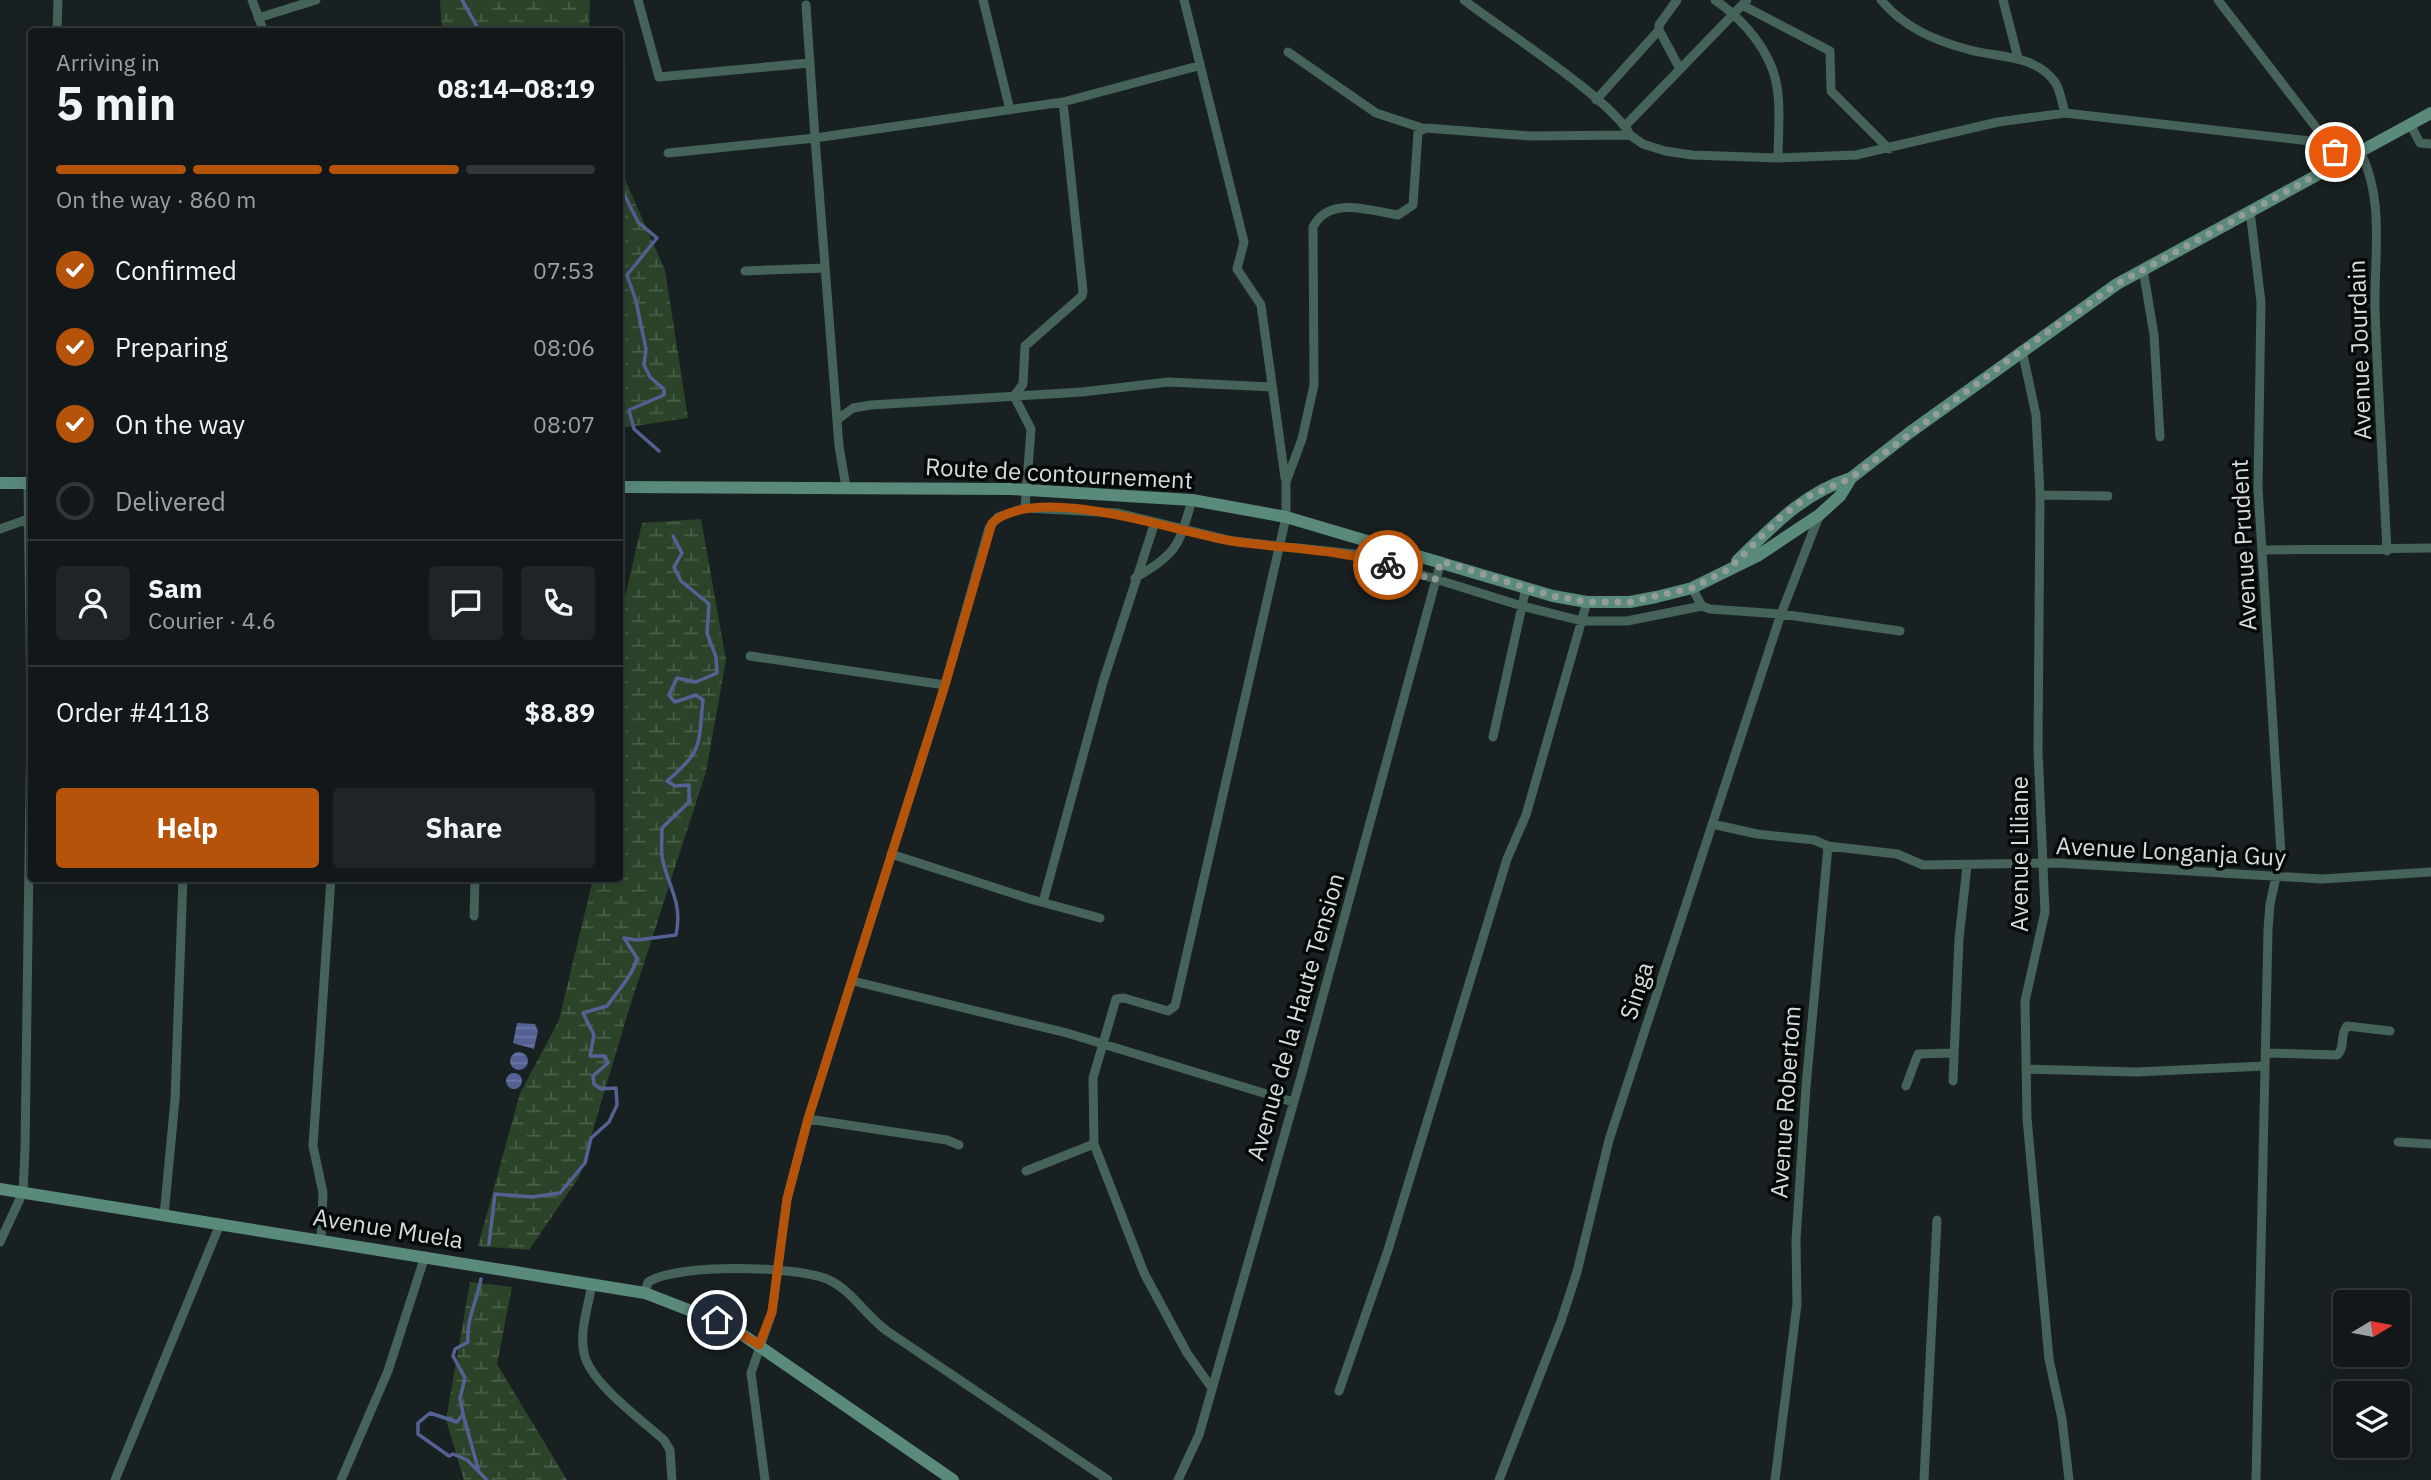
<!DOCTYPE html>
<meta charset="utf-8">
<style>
body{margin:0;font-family:"IBM Plex Sans",sans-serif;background:#1f2526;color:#f1f3f6;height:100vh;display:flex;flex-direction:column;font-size:26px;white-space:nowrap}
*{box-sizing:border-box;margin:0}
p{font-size:23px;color:#9ca0a2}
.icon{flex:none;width:38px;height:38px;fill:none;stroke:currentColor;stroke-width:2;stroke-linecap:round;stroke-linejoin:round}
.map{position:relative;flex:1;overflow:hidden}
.sheet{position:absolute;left:28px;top:28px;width:595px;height:854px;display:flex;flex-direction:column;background:#121819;border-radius:7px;box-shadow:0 7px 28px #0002,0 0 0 2px #313738}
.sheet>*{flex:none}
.needle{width:46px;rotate:80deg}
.fabs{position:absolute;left:2333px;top:1290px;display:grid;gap:14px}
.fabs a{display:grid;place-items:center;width:77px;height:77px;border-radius:7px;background:#121819;box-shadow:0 7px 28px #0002,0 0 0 2px #313738;font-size:35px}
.pin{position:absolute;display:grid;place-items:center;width:60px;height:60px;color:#fff;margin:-30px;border:4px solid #fff;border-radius:50%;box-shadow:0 2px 7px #0007}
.courier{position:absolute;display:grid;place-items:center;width:70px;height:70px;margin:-35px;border:5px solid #b45309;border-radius:50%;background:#fff;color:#222;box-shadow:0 2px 9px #0007}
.headline em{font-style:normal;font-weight:800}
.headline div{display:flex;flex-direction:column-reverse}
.headline{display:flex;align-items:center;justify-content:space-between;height:119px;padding:0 28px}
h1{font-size:46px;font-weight:800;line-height:52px}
.bar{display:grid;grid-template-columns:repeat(4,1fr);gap:10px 7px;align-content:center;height:84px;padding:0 28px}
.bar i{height:9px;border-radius:5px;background:#313738}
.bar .selected{background:#b45309}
.bar p{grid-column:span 4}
.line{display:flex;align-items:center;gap:18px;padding:0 28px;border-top:2px solid #313738}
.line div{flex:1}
.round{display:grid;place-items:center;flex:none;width:74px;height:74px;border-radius:7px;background:#1f2526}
ol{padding:0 28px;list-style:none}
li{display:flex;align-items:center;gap:21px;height:77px}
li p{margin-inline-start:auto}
li .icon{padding:7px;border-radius:50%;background:#b45309;color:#fff;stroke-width:4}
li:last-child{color:#9ca0a2}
li i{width:38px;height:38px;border:4px solid #313738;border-radius:50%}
.button{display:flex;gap:14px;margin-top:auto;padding:14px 28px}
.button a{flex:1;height:80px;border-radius:7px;background:#b45309;color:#fff;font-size:28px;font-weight:800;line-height:80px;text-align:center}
.button a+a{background:#1f2526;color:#f1f3f6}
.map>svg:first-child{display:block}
.wetland{fill:url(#wetland-marsh)}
.water{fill:url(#water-rules)}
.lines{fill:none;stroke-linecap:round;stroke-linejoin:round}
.stream{stroke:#556194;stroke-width:3.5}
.street{stroke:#45635a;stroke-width:9}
.secondary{stroke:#598a7c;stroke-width:12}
.done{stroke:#949b9b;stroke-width:7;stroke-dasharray:0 12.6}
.route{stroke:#b45309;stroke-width:9}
.labels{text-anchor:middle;stroke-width:7;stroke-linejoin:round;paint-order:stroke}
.street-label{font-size:24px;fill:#d7dddd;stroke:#060909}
</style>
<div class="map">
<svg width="2431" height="1480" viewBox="0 0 2431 1480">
<defs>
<pattern id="wetland-marsh" width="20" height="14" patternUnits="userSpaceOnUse" patternTransform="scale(1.75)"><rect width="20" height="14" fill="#2b4429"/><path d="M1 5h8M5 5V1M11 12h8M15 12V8" fill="none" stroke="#495f48"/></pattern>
<pattern id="water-rules" width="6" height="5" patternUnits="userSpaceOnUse" patternTransform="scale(1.75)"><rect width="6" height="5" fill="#556194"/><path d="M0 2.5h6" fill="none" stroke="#6d77a3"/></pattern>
</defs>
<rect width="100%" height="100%" fill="#182021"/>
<!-- wetland -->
<path class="wetland" d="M440,0H590L589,31H442Z
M620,168L665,270L688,418L621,428Z
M701,519L726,660L706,772L630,1006L579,1177L529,1250L478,1246L520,1093L559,1020L593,879L620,878V619L642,523Z
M470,1282L512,1287L497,1364L567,1480H464L446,1420Z"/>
<!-- water -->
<path class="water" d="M517,1023L535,1024L538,1031L534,1049L513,1043Z
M510 1061a9 9 0 1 1 18 0a9 9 0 1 1-18 0Z
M506 1081a8 8 0 1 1 16 0a8 8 0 1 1-16 0Z"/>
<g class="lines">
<!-- stream -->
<path class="stream" d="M462,0L480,32
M620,186L638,222L657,238L627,275L636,301L646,349L644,365L650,377L664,389V395L629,410L634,429L659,451
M489,1244L495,1194L532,1197L560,1193L585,1163L591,1138L609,1122L617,1105L616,1088L601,1089L594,1084L593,1076L608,1063L605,1056H590L594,1035L583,1013L607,1006C618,991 633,975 637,958L624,938L637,940L676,935C683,901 668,888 662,857C661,848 662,838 662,828L689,802V785L675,786L667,781C704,750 698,745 703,700L696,695L675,702L669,695L677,678L696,682L717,673L716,657L707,633L709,604L681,581L674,567L682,553L673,536
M481,1279C477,1301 466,1320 468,1342L455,1349L453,1356L465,1378L460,1398L463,1414L457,1422L430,1413L418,1423V1434L449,1456L453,1454L467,1460L487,1480
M463,1414L479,1472"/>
<!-- street -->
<path class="street" d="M252,0L264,32
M638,0L659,77L809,63
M983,0L1010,110
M1184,0L1244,242L1237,269L1261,305L1285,478
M1464,0C1501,29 1613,100 1630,135
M1677,0L1659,25V30L1680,69
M1715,0C1743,19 1772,52 1777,87C1781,109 1778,135 1778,158
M1881,0C1904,28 1936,41 1970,50C1999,58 2034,54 2055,82C2060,89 2062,103 2065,113
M2003,0L2018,58
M2218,0L2328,143
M1742,5L1830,51L1831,91L1889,149
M258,18L316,0
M57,32L58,0
M1288,52L1376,113L1422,128
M1596,100L1659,30
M2410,124L2420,143L2431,144
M1625,126L1747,0
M2360,151C2385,200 2374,256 2375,309C2378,390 2383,470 2387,551
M668,153L815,138L806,5
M2250,211L2261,302L2258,488L2281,854L2270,904L2268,930L2256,1480
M2143,269L2154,335L2160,437
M745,271L825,268
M2022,350L2036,415L2040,495L2038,750L2045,912L2025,1001L2027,1118L2049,1359L2062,1419L2069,1480
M837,420L853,408L871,405L1082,392L1168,382L1272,387
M846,487L839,446L815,138L1063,102
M2040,495L2108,496
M1025,508L1118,513L1233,541L1355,554L1522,606L1582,621H1627L1702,606
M0,529L28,519
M2262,550L2431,548
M1135,578C1178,552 1178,548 1192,500
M1692,588L1702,606L1710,609L1781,614L1900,631
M750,656L945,685
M1493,737L1526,588
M1712,824L1757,834L1814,840L1828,846L1806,1087L1796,1240L1797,1304L1775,1480
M1828,846L1897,854L1923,865L2057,863L2322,879L2431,872
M891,854L1030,899L1100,918
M1043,902L1103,682L1155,522
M474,916L475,878
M853,981L1067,1033L1293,1102
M2266,1053L2337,1055C2346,1048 2339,1035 2347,1026L2390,1031
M2026,1069L2136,1072L2265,1066
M1953,1081L1959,939L1967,866
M1906,1086L1918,1054L1952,1053
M808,1119L947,1140L959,1145
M2398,1142L2431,1144
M1026,1171L1094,1144
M164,1215L175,1100L183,878
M321,1239L323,1193L313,1146L331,878
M0,1242L23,1192L25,1150L31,718L28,483
M592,1283C589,1305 579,1330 584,1353C589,1382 642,1420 664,1440L670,1450L672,1480
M645,1293L648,1282C678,1263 794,1266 827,1279C851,1289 866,1316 887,1331C961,1381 1035,1430 1108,1480
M1211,1387L1187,1353L1144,1273L1094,1144L1093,1078L1116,999L1124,998L1168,1011L1175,1006L1286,517V482L1302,439L1314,385L1313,227C1329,195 1371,211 1398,215L1413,205L1418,132L1426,128L1530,136L1630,135L1643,144L1665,151L1692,155L1778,158L1856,155L1998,122L2065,113L2328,143L2342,161
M1339,1391L1388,1250L1507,859L1526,815L1587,602
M115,1480L220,1224
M341,1480L388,1371L425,1256
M765,1480L751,1373L772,1312L787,1199L808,1119L945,685L989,528L998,517L1025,508L1031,429L1014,396L1023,384L1025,346L1082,296L1083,291L1063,102L1198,66
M1178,1480L1199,1435L1302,1073L1441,561
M1499,1480L1561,1321L1577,1272L1609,1140L1781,614L1819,516
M1924,1480L1937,1220"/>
<!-- secondary -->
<path class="secondary" d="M0,483H32
M620,487L1012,489L1192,500L1286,517L1553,596L1587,602H1630L1656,597L1692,588L1759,555L1819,515L1840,496L1851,478L1909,433L2117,284L2431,113
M1737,561C1772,527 1803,493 1851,478
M0,1189L645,1293L730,1326L953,1480"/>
</g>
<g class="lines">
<!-- done -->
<path class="done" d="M1388,565L1435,580L1441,561L1553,596L1587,602H1630L1692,588L1729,569L1781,517L1807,497L1851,478L2022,350L2117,284L2342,161L2335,152"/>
<!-- route -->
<path class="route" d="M717,1320L759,1345L772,1312L787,1199L808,1119L945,685L992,523C1038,482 1176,532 1231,541C1284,549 1336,548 1388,565"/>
</g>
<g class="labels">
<!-- street labels -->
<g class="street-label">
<text transform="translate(2360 350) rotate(-92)" y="8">Avenue Jourdain</text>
<text transform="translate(1059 474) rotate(3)" y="8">Route de contournement</text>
<text transform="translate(2244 545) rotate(-93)" y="8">Avenue Prudent</text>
<text transform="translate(2171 852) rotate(3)" y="8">Avenue Longanja Guy</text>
<text transform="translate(2020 854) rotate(-90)" y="8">Avenue Liliane</text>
<text transform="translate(1637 991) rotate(-72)" y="8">Singa</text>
<text transform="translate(1296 1017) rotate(-74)" y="8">Avenue de la Haute Tension</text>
<text transform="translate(1786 1102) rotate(-86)" y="8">Avenue Robertom</text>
<text transform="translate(388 1229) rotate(9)" y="8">Avenue Muela</text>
</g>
</g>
</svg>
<div class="fabs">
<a><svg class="needle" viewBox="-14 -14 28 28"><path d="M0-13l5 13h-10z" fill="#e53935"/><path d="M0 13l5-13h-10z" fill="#9ca0a2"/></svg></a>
<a><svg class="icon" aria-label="layers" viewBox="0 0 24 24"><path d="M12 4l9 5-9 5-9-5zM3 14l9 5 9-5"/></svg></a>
</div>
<div class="pin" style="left:2335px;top:152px;background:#ea580c"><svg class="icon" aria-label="bag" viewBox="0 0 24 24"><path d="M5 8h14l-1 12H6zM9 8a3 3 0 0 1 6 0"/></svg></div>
<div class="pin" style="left:717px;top:1320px;background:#1f2937"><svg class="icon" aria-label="home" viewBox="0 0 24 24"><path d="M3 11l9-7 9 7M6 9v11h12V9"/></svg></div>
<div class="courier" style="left:1388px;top:565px"><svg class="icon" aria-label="bike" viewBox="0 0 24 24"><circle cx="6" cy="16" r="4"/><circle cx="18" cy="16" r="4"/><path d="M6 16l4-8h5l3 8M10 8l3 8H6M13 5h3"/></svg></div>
<section class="sheet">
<div class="headline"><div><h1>5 min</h1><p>Arriving in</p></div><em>08:14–08:19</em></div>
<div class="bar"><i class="selected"></i><i class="selected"></i><i class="selected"></i><i></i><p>On the way · 860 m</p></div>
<ol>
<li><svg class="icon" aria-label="check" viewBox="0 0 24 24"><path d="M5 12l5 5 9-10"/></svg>Confirmed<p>07:53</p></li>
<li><svg class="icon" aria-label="check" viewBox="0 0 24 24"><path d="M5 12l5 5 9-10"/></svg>Preparing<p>08:06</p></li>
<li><svg class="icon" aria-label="check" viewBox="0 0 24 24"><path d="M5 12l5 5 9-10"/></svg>On the way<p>08:07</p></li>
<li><i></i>Delivered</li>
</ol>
<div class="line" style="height:126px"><a class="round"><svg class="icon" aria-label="person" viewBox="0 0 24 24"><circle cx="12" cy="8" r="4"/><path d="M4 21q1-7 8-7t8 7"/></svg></a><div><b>Sam</b><p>Courier · 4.6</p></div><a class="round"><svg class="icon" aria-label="chat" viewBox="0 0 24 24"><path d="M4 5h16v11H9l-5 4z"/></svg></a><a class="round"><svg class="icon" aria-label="phone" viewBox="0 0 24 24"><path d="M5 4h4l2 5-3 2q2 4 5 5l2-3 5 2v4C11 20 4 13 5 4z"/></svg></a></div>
<div class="line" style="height:91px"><div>Order #4118</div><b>$8.89</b></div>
<div class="button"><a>Help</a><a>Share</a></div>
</section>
</div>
